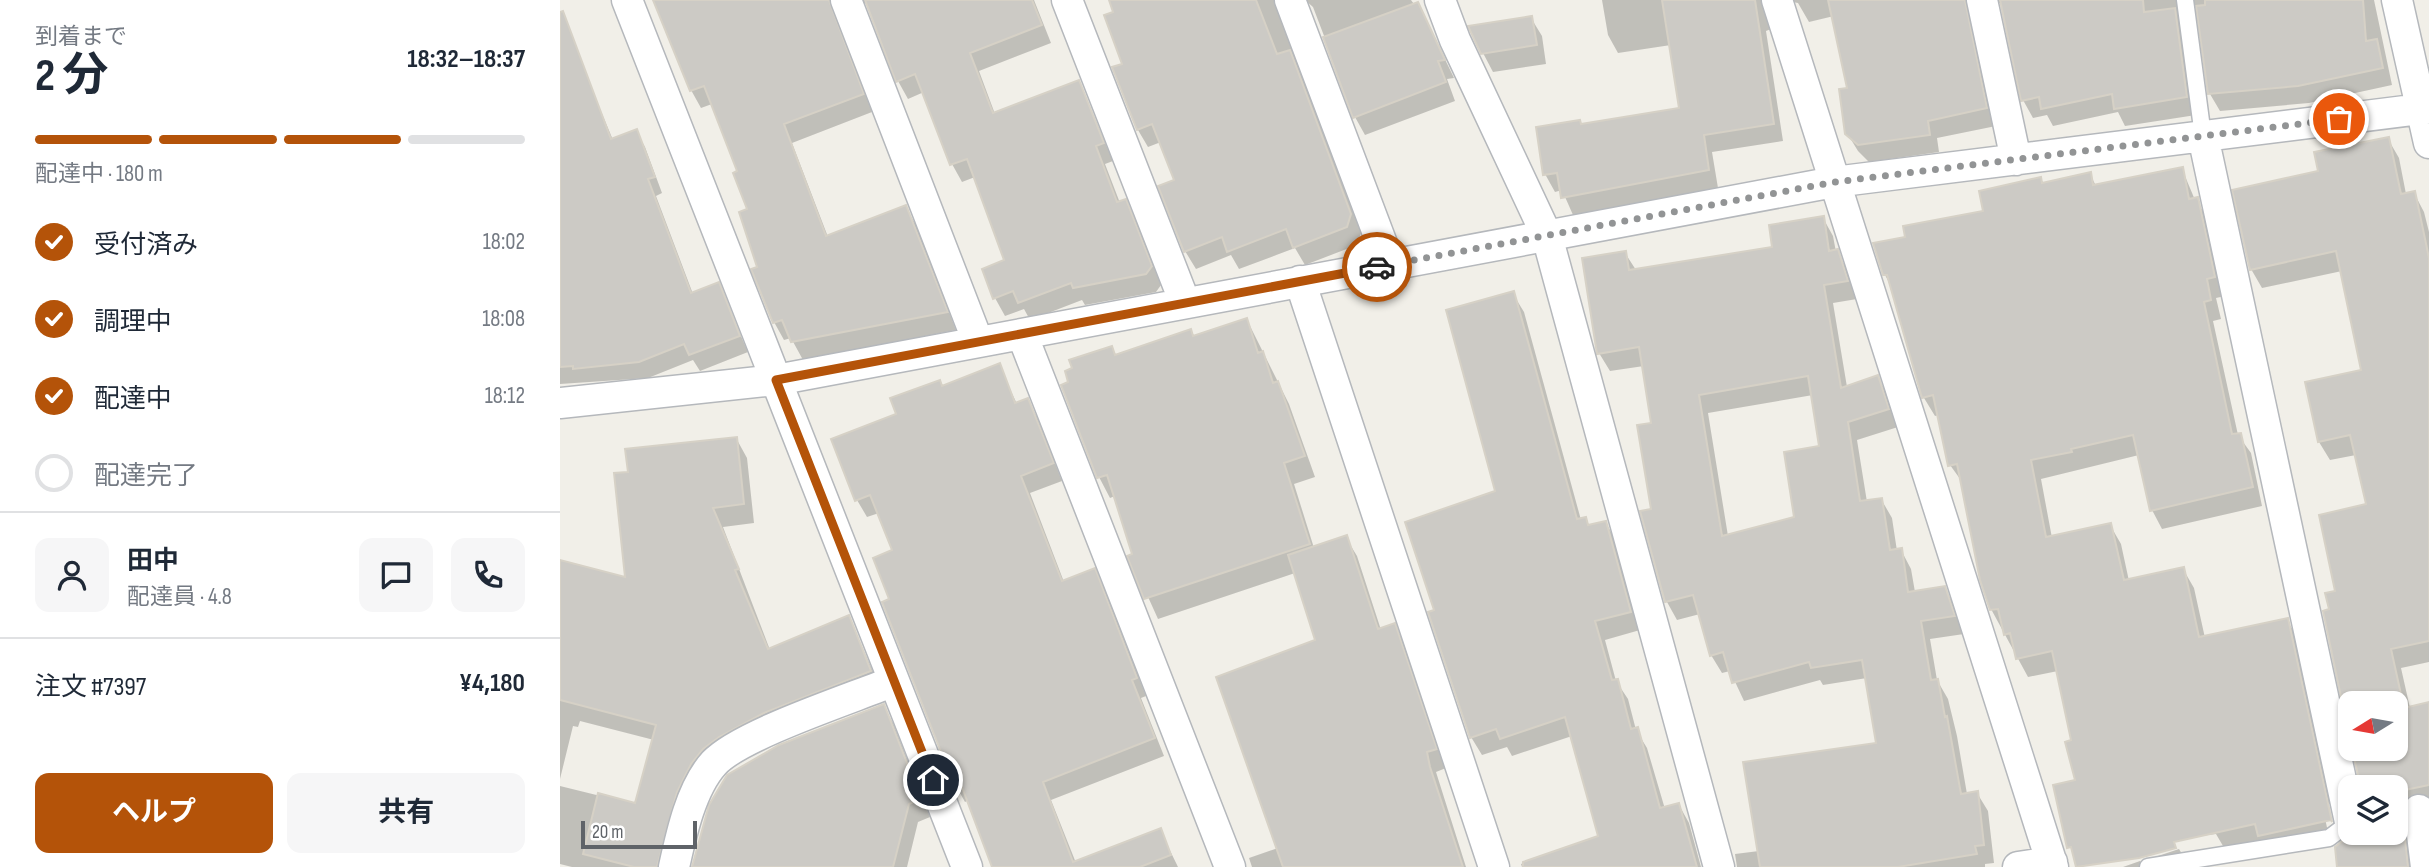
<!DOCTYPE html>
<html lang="ja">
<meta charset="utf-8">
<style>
body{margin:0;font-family:"Sofia Sans Condensed","Noto Sans JP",sans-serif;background:#f6f6f7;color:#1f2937;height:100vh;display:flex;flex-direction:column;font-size:26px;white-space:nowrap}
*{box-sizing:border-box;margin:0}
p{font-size:23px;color:#747a83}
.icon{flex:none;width:38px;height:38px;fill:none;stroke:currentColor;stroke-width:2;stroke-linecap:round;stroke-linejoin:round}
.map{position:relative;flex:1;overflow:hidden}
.details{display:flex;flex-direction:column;background:#fff;width:560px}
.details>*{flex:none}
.needle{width:46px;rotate:259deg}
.controls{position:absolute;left:1778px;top:691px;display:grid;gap:14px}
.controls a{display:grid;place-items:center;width:70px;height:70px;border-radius:14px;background:#fff;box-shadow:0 2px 5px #0004;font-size:35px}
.scale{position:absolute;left:21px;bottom:18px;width:116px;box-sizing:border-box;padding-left:7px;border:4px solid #5f6368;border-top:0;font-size:19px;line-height:24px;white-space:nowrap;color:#5f6368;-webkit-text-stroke:5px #fff;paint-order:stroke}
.pin{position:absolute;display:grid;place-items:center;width:60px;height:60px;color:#fff;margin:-30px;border:4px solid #fff;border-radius:50%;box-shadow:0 2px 7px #0007}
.courier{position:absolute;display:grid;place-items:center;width:70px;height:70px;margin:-35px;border:5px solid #b45309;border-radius:50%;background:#fff;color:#222;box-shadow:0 2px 9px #0007}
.overview em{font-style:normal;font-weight:700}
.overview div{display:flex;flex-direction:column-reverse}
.overview{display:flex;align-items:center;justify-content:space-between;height:119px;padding:0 35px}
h1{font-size:46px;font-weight:700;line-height:52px}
.bar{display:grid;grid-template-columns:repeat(4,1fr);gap:10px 7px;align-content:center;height:84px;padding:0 35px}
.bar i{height:9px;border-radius:5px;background:#e0e1e3}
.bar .selected{background:#b45309}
.bar p{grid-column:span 4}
.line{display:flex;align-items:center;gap:18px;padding:0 35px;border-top:2px solid #e0e1e3}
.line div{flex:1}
.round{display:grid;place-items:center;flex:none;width:74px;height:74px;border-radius:14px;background:#f6f6f7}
ol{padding:0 35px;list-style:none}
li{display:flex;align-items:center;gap:21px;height:77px}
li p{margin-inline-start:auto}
li .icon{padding:7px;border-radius:50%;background:#b45309;color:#fff;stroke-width:4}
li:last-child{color:#747a83}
li i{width:38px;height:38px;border:4px solid #e0e1e3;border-radius:50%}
.cta{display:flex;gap:14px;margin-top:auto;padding:14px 35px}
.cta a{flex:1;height:80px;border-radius:14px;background:#b45309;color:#fff;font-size:28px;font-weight:700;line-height:80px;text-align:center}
.cta a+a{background:#f6f6f7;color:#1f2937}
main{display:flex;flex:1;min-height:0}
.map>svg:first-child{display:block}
.shadow{fill:#0003;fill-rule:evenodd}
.building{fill:#cccac5;stroke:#d6d1c6;stroke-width:2;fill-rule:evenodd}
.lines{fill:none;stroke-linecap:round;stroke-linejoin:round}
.service-casing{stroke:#b5b8bc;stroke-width:19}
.minor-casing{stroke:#b5b8bc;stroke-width:33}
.service{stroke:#fff;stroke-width:16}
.minor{stroke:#fff;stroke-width:30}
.done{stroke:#929495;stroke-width:7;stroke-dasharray:0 12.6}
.route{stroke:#b45309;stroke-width:9}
</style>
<main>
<section class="details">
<div class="overview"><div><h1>2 分</h1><p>到着まで</p></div><em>18:32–18:37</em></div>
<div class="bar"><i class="selected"></i><i class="selected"></i><i class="selected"></i><i></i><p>配達中 · 180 m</p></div>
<ol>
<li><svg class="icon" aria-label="check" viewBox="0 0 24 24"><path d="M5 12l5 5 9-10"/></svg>受付済み<p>18:02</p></li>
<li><svg class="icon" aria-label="check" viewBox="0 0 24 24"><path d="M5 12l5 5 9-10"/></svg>調理中<p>18:08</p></li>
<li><svg class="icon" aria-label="check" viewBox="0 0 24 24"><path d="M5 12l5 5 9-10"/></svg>配達中<p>18:12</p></li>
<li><i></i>配達完了</li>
</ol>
<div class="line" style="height:126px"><a class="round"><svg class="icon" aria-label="person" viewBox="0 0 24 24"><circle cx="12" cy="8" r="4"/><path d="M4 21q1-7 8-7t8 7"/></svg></a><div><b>田中</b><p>配達員 · 4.8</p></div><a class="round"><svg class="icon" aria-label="chat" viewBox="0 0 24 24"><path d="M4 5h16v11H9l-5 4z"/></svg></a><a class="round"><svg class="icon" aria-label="phone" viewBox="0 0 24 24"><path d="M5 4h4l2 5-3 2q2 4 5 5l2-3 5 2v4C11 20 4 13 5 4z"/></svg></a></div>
<div class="line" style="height:91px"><div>注文 #7397</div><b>¥4,180</b></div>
<div class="cta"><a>ヘルプ</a><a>共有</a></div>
</section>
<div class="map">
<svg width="1869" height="867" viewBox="0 0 1869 867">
<rect width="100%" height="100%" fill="#f1efe8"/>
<!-- shadow -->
<path class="shadow" d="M100,0H474L491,43L419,71L435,114L519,82L553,161L545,164L560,203L565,201L575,219L601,285L596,292L525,305L522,300L470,320L464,309L445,316L435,298L446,261L415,177L402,182L392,164L364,92L348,99L338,81L308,4L291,1L282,8L279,25L312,112L232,143L268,237L345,207L356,225L396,330L243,360L231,338L224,340L214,322L179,172L152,104L141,108L131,90Z
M568,0H851L867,22L894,78L887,79L895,101L805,135L795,117L753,7L745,0L722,15L723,26L801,233L797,245L745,265L735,248L679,269L671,255L636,269L625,251L616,181L601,142L588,147L578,130L556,13Z
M1042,0H1429L1436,126L1377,138L1379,152L1309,162L1298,151L1287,133L1289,89L1274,16L1249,22L1238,3L1221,0L1211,29L1206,31L1223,141L1152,152L1158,188L1013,215L1002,190L995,192L985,174L1021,125L1121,110L1111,45L1058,53L1048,35Z
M1431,0H1814L1832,85L1749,103L1660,111L1650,94L1638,8L1635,6L1628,10L1636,115L1565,126L1558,112L1493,126L1487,115L1473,118L1463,100L1442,4Z
M971,18L982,36L986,64L933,72L923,53Z
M27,78L53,140L76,131L85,147L102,193L96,196L133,294L158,284L188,352L140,371L133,360L88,378L0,384V88Z
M1828,139L1839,158L1846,194L1854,193L1864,212L1869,232V662L1841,668L1850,708L1869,704V805L1836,813V788L1794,749H1836V704H1790V731L1765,612L1771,611L1808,506L1796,455L1770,460L1759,442L1747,384L1803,372L1782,271L1702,288L1691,269L1761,173Z
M1622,169L1635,200L1648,218L1665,296L1656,298L1661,319L1653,321L1678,435L1691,453L1702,506L1602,529L1592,510L1579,455L1481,479L1492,538L1550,525L1561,544L1569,581L1623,569L1634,588L1645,638L1727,620L1738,639L1773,803L1762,805L1770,841L1666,851L1656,834L1516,852L1517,781L1513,742L1498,671L1468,677L1431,609L1403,483L1390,465L1379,415L1375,416L1364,398L1333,290L1325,275L1347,238L1425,212L1480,179L1483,184L1530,174L1536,186Z
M1263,218L1273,236L1276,252L1288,270L1297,299L1273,303L1287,387L1317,377L1328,395L1338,427L1297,440L1307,502L1321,499L1332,518L1337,551L1341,550L1351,569L1355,592L1384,588L1395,606L1404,634L1370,639L1377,680L1388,699L1397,736L1407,794L1417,793L1428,811L1434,863L1425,864V867H1177L1175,854L1199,851L1319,744L1307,678L1263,685L1260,680L1184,701L1170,671L1162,673L1151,655L1140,614L1117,620L1107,602L1082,513L1093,510V424L1084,366L1050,371L1039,353L1065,253L1076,270L1214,248ZM1253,395L1261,447L1236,518L1168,536L1148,413Z
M953,294L964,312L1021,520L1025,519L1030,527L1046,523L1056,541L1080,630L1045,640L1056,681L1068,699L1076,730L1087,748L1105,809L1119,805L1129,823L1141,867H962L961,864L1040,837L1012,736L952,756L947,747L922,755L911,737L876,611L937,493Z
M687,320L729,404L755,477L734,484L754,548L786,538L797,556L821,630L834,625L845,644L886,768L876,772L906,867H692L689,858L718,848L757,641L735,573L598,619L570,557L575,555L555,496L550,498L539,477L556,356L634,337Z
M439,366L457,404L467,400L477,417L502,481L470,493L504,582L534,571L544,588L586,696L581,698L604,756L491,800L516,863L600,830L618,867H435L409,800L405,802L395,784L331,600L335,551L319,513L307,517L297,500L339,415L383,388Z
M176,438L187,458L194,523L163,527L210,650L289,617L321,690L170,756L111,867H12L0,864V786L77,805L94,740L20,721L18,727L13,726L0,779V562L67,579L70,474Z
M323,706L333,723L370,817L358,822L347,867H134Z
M1843,836L1854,854L1856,867H1779Z
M1619,849L1630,867H1601L1595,857Z
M1580,861L1583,867H1563Z"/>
<!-- building -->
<path class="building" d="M93,0H269L304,94L224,124L266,236L346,205L388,312L231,342L222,320L213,323L191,269L197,267L179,212L187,209L173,173L177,171L144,86L130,91Z
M305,0H472L482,25L410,53L433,113L519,80L544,143L536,146L557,202L566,199L592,266L586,274L513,288L511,283L458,303L453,291L433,299L422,269L444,260L407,159L390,165L355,74L336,82Z
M549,0H696L717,54L730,50L791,214L787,227L733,248L726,229L667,252L662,237L624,252L598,186L614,180L592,124L577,130L552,67L562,64L544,15L553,12Z
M1102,0H1195L1214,124L1144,135L1149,170L1001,198L997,173L983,175L976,127L1020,120L1021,124L1119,108Z
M1268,0H1405L1427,108L1368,121L1370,135L1298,145L1285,134L1279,89L1287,88Z
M1440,0H1583L1584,12L1615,8L1627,97L1554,109L1552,94L1481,109L1479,97L1461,101Z
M1645,0H1803L1806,41L1817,39L1823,68L1738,86L1648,94L1636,6L1645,5Z
M858,2L885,60L878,61L886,82L793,118L763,37Z
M3,11L51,139L77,129L95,177L88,179L131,293L159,282L180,336L129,355L124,344L79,362L13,369V366L0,367V12Z
M972,16L977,45L921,54L908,26Z
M1829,137L1841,194L1855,191L1869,258V641L1831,649L1844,708L1869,702V785L1840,791L1848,867H1777L1775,847L1785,839H1794L1803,833H1836V788H1801L1792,749H1836V704H1790V740L1763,611L1769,609L1765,593L1775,591L1759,515L1806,504L1790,435L1758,442L1745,382L1801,370L1776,251L1690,270L1672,190L1758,171L1754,152Z
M1623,167L1629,199L1638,197L1655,277L1647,279L1651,300L1644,302L1672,434L1681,433L1693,487L1590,511L1573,435L1511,449L1512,452L1471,460L1486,537L1551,523L1564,580L1624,567L1639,637L1728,618L1772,822L1771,820L1698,836L1695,824L1614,842L1616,848L1579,858L1516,867L1511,847L1507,848L1493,785L1515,780L1505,742L1511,740L1492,651L1456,659L1450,633L1444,635L1438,609L1430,610L1420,580L1397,464L1388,466L1373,395L1362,398L1327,275H1323L1313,243L1345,237L1343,226L1423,211L1419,191L1481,177L1482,183L1531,172L1533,185Z
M1264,216L1269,251L1278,249L1288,281L1264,285L1281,388L1318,375L1329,409L1288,422L1300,501L1322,498L1330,550L1342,548L1348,592L1385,586L1395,616L1361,621L1371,680L1378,679L1385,717L1387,716L1401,794L1418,791L1424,845L1415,846L1417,854L1338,867H1200L1183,762L1316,743L1302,660L1251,668L1249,662L1172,683L1163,652L1150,656L1133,595L1105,602L1080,511L1091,509L1077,425L1091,423L1079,347L1037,354L1022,258L1066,251L1069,270L1212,247L1209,225ZM1248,376L1259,446L1224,452L1234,517L1162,536L1139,395Z
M954,291L1017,519L1026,517L1028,525L1046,521L1071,612L1035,621L1052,680L1058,679L1071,729L1078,727L1100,808L1119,803L1137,867H963V862L1038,836L1005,717L940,739L936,729L910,738L868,612L874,610L845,522L935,491L886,310Z
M687,318L698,353L703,351L713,383L718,381L745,456L724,463L750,544L584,599L567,556L572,554L547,475L537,478L501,385L508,382L505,371L512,368L509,360L552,346L555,355L631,329L633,336Z
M440,363L455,403L468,398L494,463L461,476L502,581L535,568L577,678L572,680L595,738L483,782L513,862L601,828L611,855L580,867H432L400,782L394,785L322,602L329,599L313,558L332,550L310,495L295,501L271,439L336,414L330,398L380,380L382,386Z
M177,437L184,504L153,508L179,569L175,570L208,649L289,615L311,671L204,713L159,737L143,749L131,764L117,792L97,867H74L23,854L38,793L75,803L96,725L0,700V560L65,577L54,473L68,472L65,449Z
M787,535L818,629L835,623L877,749L867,752L870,767L903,867H723L656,677L755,640L728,555Z
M324,704L361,799L349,804L333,867H132L149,805L167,775L219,745Z"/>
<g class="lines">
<defs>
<path id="service" d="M1625,0L1643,136
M1588,867L1769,838L1790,822"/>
<path id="minor" d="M67,0L407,867
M286,0L418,342
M507,0L625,303
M730,0L830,265
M880,0L895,40L987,236L1159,867
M1217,0L1493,867
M1422,0L1456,160
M1837,0L1869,143
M1643,136L1790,822
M740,281L934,867
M462,334L670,867
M0,403L216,380L1274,182L1869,108
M1859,810L1866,867
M114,867C121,835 131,788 154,763C181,734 293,698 334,681
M1458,867L1492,862"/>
</defs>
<!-- service casing -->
<use href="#service" class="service-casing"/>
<!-- minor casing -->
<use href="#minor" class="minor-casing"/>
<!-- service -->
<use href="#service" class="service"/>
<!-- minor -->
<use href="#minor" class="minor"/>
</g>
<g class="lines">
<!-- done -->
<path class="done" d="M817,267L1275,182L1779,119"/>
<!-- route -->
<path class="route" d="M373,780L216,380L817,267"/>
</g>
</svg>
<div class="controls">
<a><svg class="needle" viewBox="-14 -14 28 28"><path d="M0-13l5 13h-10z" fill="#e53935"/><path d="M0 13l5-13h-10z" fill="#747a83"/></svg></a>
<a><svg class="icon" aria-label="layers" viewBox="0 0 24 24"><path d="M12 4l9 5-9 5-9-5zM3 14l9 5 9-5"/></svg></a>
</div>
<div class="scale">20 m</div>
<div class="pin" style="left:1779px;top:119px;background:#ea580c"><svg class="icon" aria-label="bag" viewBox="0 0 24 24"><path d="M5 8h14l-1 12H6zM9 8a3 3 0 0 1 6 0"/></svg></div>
<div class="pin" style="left:373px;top:780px;background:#1f2937"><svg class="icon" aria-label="home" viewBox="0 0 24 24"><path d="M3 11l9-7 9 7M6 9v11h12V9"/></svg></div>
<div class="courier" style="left:817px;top:267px"><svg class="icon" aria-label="car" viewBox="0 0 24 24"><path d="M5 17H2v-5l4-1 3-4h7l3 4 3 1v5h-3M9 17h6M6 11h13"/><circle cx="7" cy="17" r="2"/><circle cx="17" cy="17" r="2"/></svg></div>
</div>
</main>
